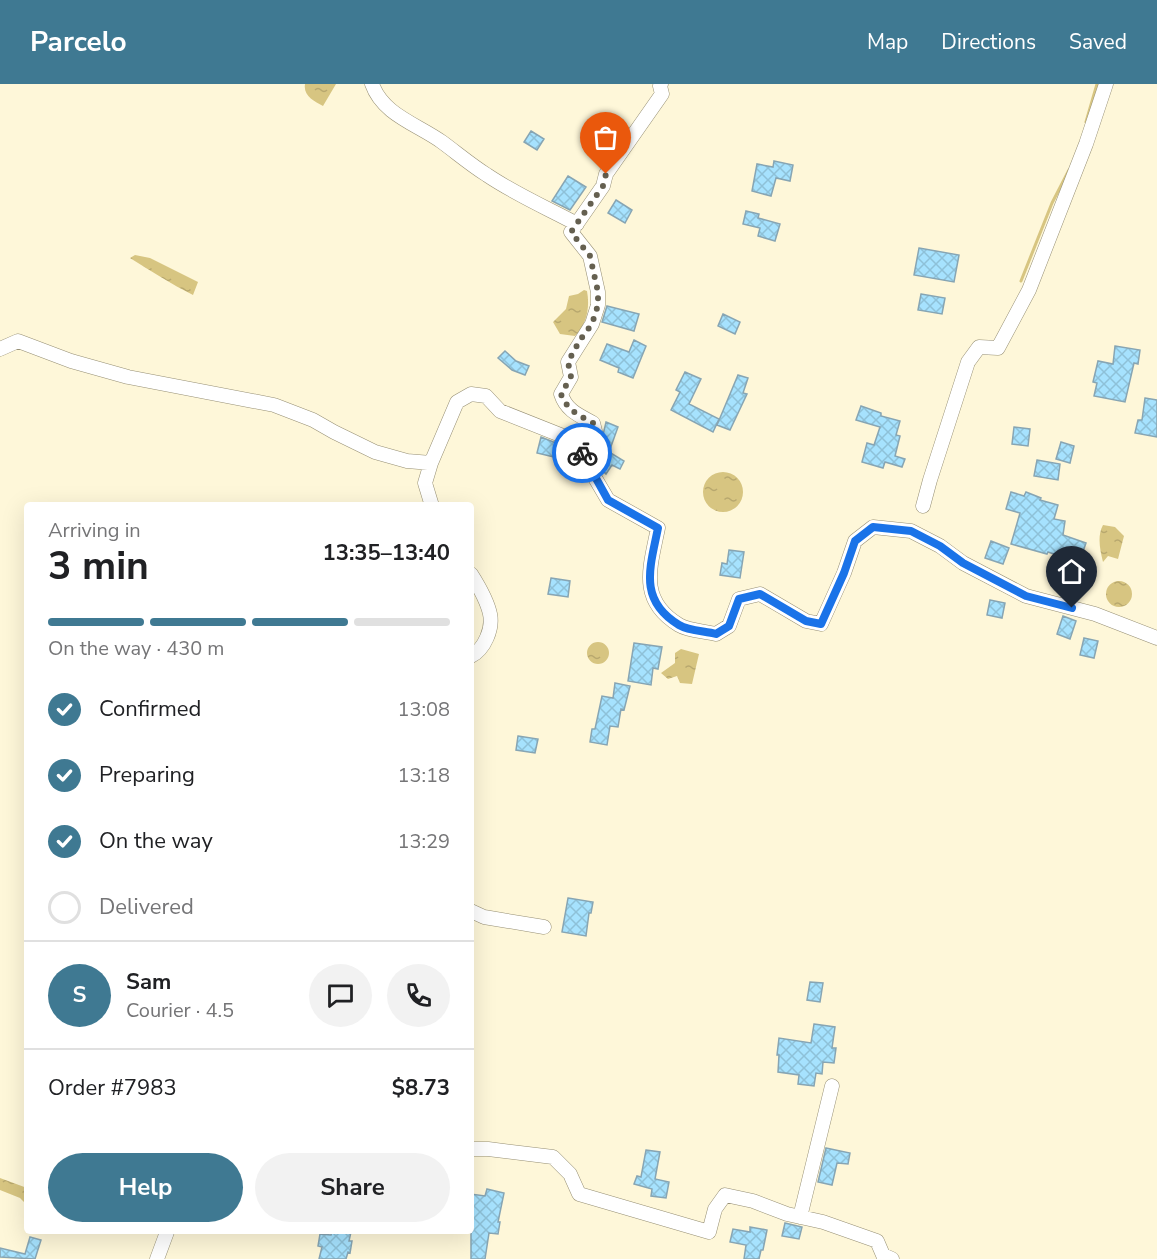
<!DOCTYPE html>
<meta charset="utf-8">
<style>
body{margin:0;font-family:"Nunito Sans",sans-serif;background:#f2f2f2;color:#202124;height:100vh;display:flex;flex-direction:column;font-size:22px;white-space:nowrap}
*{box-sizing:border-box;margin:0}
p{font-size:20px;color:#757577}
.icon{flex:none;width:33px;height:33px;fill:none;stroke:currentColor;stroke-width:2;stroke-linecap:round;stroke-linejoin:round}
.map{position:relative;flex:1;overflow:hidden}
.side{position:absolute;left:24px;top:418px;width:450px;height:732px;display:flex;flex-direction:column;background:#fff;border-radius:6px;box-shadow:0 6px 24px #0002}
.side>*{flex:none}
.pin{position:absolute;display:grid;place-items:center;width:51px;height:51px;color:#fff;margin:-62px -26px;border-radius:50% 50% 50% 0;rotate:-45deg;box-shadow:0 0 6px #0007}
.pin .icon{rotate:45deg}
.courier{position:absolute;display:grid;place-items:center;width:60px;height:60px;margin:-30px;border:4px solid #1a73e8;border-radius:50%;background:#fff;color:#222;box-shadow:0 2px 8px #0007}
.summary em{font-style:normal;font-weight:700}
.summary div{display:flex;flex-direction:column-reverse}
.summary{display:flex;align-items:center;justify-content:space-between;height:102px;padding:0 24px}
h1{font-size:39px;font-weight:700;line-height:45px}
.bar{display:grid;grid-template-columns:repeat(4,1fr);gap:9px 6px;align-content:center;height:72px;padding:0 24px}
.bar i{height:8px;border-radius:4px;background:#e0e0e0}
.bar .active{background:#3f7992}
.bar p{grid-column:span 4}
.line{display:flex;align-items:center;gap:15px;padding:0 24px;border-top:2px solid #e0e0e0}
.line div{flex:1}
.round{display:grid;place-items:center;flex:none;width:63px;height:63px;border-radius:32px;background:#f2f2f2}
ol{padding:0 24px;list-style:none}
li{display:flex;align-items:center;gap:18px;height:66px}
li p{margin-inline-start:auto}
li .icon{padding:6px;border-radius:50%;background:#3f7992;color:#fff;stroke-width:4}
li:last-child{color:#757577}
li i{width:33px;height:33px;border:3px solid #e0e0e0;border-radius:50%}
.action{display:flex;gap:12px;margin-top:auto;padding:12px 24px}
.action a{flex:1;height:69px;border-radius:36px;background:#3f7992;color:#fff;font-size:24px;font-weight:700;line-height:69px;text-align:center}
.action a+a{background:#f2f2f2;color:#202124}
header{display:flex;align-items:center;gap:36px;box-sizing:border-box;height:84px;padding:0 30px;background:#3f7992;color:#fff}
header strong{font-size:28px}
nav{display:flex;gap:33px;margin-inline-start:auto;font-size:21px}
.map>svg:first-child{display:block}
.water{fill:url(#water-ripples)}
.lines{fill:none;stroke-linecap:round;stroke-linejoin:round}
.stream{stroke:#d7c581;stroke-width:3}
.building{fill:url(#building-cross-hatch);stroke:#87a5b3;stroke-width:1.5}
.minor-casing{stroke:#968f74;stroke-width:15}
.minor{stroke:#fff;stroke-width:14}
.done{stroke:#656050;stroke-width:6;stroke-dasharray:0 10.8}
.route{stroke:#1a73e8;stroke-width:8}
</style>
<header>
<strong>Parcelo</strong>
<nav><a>Map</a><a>Directions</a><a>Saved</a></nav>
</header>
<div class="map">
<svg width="1157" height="1175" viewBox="0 0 1157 1175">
<defs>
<pattern id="water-ripples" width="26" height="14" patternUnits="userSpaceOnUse" patternTransform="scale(1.5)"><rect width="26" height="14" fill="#d7c581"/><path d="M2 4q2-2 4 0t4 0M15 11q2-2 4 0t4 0" fill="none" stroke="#b8a86e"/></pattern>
<pattern id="building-cross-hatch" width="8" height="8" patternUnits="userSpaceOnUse" patternTransform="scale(1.5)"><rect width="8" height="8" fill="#a6e2fe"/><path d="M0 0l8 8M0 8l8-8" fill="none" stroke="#8ec1d8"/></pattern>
</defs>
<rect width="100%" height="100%" fill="#fef7d9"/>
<!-- water -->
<path class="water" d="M305,0H336L323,22C314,17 303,12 305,0Z
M135,171L150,174L198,198L193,211C171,200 151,187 130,174Z
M584,206L587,207C590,223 587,240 575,252L560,250L553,238L566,225L569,212L578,210Z
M703 408a20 20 0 1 1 40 0a20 20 0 1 1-40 0Z
M1103,441L1115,443L1124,452L1118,475L1108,472L1103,478C1100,466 1097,452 1103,441Z
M1106 510a13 13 0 1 1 26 0a13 13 0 1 1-26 0Z
M587 569a11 11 0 1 1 22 0a11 11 0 1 1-22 0Z
M681,565L699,570L692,600L680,599L677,592L668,595L661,589L675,579V569Z
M0,1094L27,1104V1121L20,1114L0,1106Z"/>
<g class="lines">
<!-- stream -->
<path class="stream" d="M1086,38L1097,0
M1021,197L1052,119L1069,86"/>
</g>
<!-- building -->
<path class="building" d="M531,47L544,55L537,66L524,58Z
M774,77L793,81L790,97L776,94L771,112L752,107L757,80L773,83Z
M568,92L586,103L570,126L552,117Z
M616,116L632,126L625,139L608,129Z
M746,127L759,130L758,134L780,140L775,157L758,152L760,144L743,140Z
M919,164L959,171L954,198L914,191Z
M921,210L945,214L942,230L918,226Z
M607,222L639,230L634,247L602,238Z
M723,230L740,238L735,250L718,242Z
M634,256L646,262L633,294L618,288L619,284L600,276L607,260L629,268Z
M1115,262L1140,266L1138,280L1134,279L1125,318L1094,312L1097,299L1093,298L1098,277L1113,280Z
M505,267L516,277L529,282L525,291L512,286L498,274Z
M685,288L701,295L689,320L719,335L713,348L671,326L680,308L676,306Z
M738,291L748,294L743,309L747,310L730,346L717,341Z
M1145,314L1157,316V353L1135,349L1138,336H1142Z
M861,322L881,329V332L900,337L896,351L900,352L895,372L905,375L902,383L885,378L883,384L862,378L867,359L874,361L880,343L856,336Z
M606,338L618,343L609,368L624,377L620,385L612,381L606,390L599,383L604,376L594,372L592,368L598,362L603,351Z
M1014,343L1030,345L1028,362L1012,360Z
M541,353L571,365L575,374L554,372V373L537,369Z
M1061,358L1074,362L1070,379L1056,375Z
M1037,376L1060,380L1058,396L1034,392Z
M1011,408L1024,412L1026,408L1041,414L1040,416L1058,421L1054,435L1065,437L1063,451L1086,459L1079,479L1048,468L1047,470L1011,460L1020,429L1006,425Z
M991,457L1009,464L1003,480L985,474Z
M729,466L744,468L740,494L720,491L722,479L727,480Z
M551,494L570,497L568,513L548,510Z
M990,516L1005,519L1002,534L987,531Z
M1063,532L1076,537L1070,555L1057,550Z
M1084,554L1098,557L1094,574L1080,571Z
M634,559L662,563L658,585L653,584L651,601L628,597Z
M615,599L630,602L624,626L621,625L618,643L610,642L607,661L590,658L592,645H595L602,612L613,614Z
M518,652L538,655L535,669L516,666Z
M568,814L593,818L591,829H589L586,852L562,848Z
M810,898L823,899L820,918L807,916Z
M814,940L835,943L832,964H836L834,979L823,978L822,990L816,989L814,1002L798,1000L799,991L778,988L779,971H777L779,954L811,959Z
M826,1064L850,1069L848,1080L837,1079L832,1101L818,1098Z
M646,1066L660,1068L655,1095L669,1098L666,1114L651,1112L652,1105L634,1100L637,1092L641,1093Z
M487,1105L504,1109L498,1138H500L498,1150L489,1149L485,1175H471V1110L485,1112Z
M785,1139L802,1143L799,1155L782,1152Z
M750,1143L767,1146L763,1166H761L759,1175H744L746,1161L730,1158L733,1145L750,1148Z
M332,1148H351L349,1157H352L350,1169L348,1168L346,1175H319L322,1163L318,1162L320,1150L331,1151Z
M30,1153L41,1156L35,1175L0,1173V1164L25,1170Z"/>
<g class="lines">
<defs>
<path id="minor" d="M372,0C383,31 417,40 442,58C457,69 471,81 487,91C515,110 547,124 577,140
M0,265L18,257L71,277L128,293L274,321L313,336L334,348L375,368L407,377L431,379L457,318L471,310L486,312L500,327L578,358L588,382L608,416L658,444C650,484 638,516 679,541C689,547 705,547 716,550L729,542L739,515L760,510L806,537L821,540L844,489L855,457L873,443L911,447L940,462L963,479L1026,512L1095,530L1157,554
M578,358L590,357L595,347L593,339C578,331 566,326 561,310L571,293L568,278L592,240L598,221V208L590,172L571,148L603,102L606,90L662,10L660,2L661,0
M431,379L425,399L432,422
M923,422L930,396L968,278L979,263L998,264L1029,206L1086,60L1106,0
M471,490C478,501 487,516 490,530C493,544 485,565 471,572
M471,827L484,833L544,843
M471,1065H488L553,1073L570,1090L579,1110L709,1148L715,1125L725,1111L753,1117L787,1130L823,1138L877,1157L883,1171L892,1175
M800,1133L832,1002
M157,1175L167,1148"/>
</defs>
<!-- minor casing -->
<use href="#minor" class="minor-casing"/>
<!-- minor -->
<use href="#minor" class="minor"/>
</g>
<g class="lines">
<!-- done -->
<path class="done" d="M582,369L578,358L590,357L595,347L593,339C578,331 567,326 561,310L571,293L568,278L580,256L592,240L598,221V208L590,172L571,148L603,102L606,90"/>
<!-- route -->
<path class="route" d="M582,369L608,416L658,444C650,484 638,516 679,541C689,547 705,547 716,550L729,542L739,515L760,510L806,537L821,540L844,489L855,457L873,443L911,447L940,462L963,479L1026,512L1072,524"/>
</g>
</svg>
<div class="pin" style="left:606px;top:90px;background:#ea580c"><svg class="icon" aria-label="bag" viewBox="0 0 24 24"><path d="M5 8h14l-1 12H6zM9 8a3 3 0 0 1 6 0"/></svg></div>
<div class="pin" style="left:1072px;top:524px;background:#1f2937"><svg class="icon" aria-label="home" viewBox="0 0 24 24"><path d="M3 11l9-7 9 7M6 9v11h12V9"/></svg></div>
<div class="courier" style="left:582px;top:369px"><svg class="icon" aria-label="bike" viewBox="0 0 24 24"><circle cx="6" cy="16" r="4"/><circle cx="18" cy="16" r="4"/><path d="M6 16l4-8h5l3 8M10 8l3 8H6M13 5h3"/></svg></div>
<section class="side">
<div class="summary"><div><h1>3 min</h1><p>Arriving in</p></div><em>13:35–13:40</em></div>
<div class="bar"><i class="active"></i><i class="active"></i><i class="active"></i><i></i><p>On the way · 430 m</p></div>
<ol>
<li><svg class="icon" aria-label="check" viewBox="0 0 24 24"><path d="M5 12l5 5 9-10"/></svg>Confirmed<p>13:08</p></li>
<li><svg class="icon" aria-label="check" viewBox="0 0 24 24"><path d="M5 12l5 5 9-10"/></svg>Preparing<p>13:18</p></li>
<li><svg class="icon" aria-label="check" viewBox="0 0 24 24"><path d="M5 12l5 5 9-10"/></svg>On the way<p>13:29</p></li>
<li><i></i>Delivered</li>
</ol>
<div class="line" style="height:108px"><b class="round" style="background:#3f7992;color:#fff">S</b><div><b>Sam</b><p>Courier · 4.5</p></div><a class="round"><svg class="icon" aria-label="chat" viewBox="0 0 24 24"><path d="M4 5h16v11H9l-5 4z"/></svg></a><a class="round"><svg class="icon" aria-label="phone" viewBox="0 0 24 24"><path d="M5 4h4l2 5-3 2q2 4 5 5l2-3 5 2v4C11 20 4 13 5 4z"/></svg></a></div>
<div class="line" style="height:78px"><div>Order #7983</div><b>$8.73</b></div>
<div class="action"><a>Help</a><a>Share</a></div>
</section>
</div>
